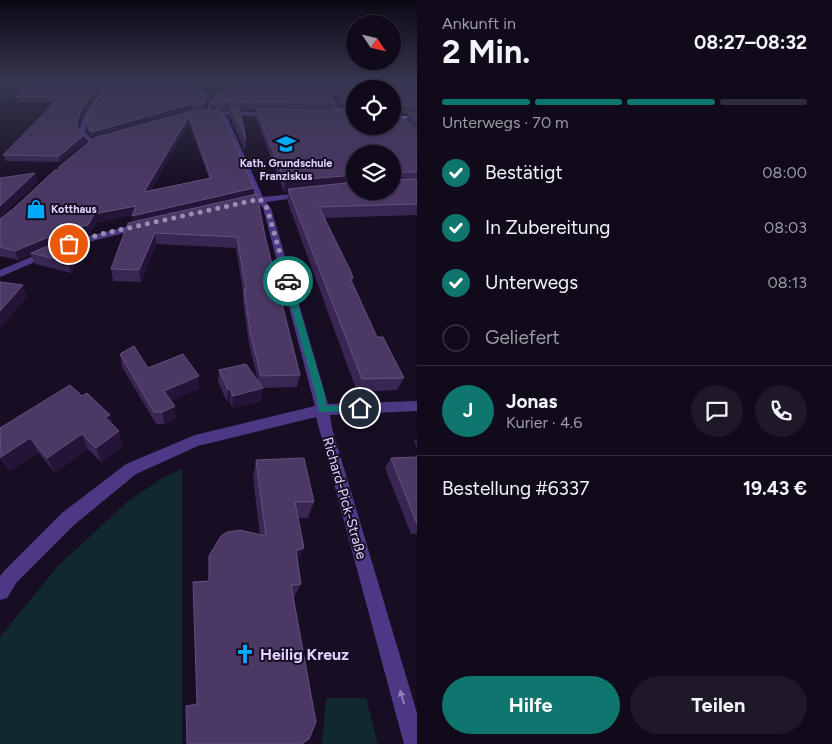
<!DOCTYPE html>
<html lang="de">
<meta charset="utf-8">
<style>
body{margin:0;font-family:Figtree,sans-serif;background:#1e1828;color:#f1f3f6;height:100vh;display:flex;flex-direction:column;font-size:19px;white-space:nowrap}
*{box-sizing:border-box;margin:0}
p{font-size:16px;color:#9c9aa3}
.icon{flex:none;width:28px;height:28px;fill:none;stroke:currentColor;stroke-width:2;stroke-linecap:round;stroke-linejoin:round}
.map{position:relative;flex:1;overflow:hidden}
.side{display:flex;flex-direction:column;background:#110a1b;width:415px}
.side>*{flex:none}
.needle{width:32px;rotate:125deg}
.controls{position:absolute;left:346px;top:15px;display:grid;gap:10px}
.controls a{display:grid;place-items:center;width:55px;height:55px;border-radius:50%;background:#110a1b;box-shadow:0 1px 4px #0004,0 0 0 1px #302b3a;font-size:25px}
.pin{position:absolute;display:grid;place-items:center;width:42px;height:42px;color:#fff;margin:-21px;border:2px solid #fff;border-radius:50%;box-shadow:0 1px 5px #0007}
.courier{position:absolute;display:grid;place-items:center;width:50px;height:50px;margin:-25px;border:4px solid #0f766e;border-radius:50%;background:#fff;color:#222;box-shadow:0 1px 6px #0007}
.overview em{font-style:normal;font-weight:700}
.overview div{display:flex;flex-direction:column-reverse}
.overview{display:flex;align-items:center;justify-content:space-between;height:85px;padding:0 25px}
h1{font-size:32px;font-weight:700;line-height:38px}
.bar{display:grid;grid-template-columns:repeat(4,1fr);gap:8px 5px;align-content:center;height:60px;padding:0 25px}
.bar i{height:6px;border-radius:4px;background:#302b3a}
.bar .on{background:#0f766e}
.bar p{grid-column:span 4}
.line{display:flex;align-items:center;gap:12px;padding:0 25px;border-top:1px solid #302b3a}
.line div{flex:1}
.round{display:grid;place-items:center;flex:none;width:52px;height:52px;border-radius:26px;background:#1e1828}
ol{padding:0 25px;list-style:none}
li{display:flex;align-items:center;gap:15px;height:55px}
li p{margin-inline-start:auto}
li .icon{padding:5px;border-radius:50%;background:#0f766e;color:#fff;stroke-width:4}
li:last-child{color:#9c9aa3}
li i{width:28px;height:28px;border:2px solid #302b3a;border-radius:50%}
.button{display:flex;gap:10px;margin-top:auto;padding:10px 25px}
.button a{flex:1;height:58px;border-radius:30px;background:#0f766e;color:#fff;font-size:20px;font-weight:700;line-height:58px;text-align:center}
.button a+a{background:#1e1828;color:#f1f3f6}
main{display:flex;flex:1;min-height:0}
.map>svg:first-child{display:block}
.green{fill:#11292e}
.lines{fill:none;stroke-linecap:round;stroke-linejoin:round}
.service{fill:#4c3885;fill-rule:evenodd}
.minor{fill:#4c3885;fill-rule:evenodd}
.secondary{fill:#8e68ff;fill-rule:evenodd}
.wall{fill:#392653;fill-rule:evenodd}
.shaded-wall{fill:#241538}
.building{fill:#4b3865;stroke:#62507e;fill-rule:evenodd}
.oneway{fill:#8f7dbc}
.route{fill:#0f766e}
.done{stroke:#9a8db2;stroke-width:5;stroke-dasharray:0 9}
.labels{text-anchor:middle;stroke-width:4;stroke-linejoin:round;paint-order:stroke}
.far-poi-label{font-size:11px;font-weight:bold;fill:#e1d1ff;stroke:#170e24}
.street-label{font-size:14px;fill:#e1d1ff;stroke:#170e24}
.near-poi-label{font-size:16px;font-weight:bold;fill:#e1d1ff;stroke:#170e24;text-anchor:start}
</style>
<main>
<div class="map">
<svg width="417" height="744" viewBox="0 0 417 744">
<rect width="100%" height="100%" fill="#170e24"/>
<!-- green -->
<path class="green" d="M0,80H24L5,103H0Z
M170,80H353L222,103L212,102L206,105Z
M182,468V744H0V637L58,566L127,502L161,479Z
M326,698H366L378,744H322Z"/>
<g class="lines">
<!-- service -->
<path class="service" d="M212,99L214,100L210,113L205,114L210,100Z
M345,99V101L336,102L338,108H353L355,111L339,112L341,116L336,117L330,101Z"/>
<!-- minor -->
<path class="minor" d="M112,80H117C103,96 88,109 85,132L95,142L90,143L79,132C83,110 97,96 112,80Z
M223,111L275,113L273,116L226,115L263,197L303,193L307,195L303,197L266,202L271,208L328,404L417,401V411L330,415L332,428L417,713V744H404L316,417L198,446L136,474L74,525L17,582L7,598L0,600V576L5,570L62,513L126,464L195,435L315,406L263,208L259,203H253L249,201L256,198L220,113Z
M141,223L145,226L144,228L68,247L64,244L65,242Z
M48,250L51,251V255L0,277V270Z"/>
<!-- secondary -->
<path class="secondary" d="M417,116V120L393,118L396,116Z"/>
</g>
<!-- wall -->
<path class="wall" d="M375,80H417V215L325,218L353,278L352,282L377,337L404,378L397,390L357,392L287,200L288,192H284L256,118V110H239L246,139L245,151L230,117V110H213V101L295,82L370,83L375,82ZM355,89L392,126L332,110L334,103L332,99L340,98L339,104V106L355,107V108ZM397,114H408L406,121ZM355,154L392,191H355Z
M16,97H95L82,116L78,128L84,135L85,142L60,162L6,161L3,155L55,102H18Z
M208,100L204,110H191L94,138L87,131L86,125Z
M192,111L254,195L300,375L297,387L262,388L261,401L232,408L230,401L227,402L218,382L219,370L258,381L249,344L243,301V292L236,248L156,244L141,282L113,281L111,269L133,222L132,215L96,223L90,234L83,236L85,245L71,273L35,264L31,255L18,260L0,256V219L13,209L59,170ZM189,123L209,178L151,190Z
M120,354L148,368L199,376V389L171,400L176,418L164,424H156L122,367Z
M82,396L110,415L113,425L123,446L101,462L88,449L55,473L38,452L10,471L0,458V428Z
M417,438V448L414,442Z
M417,457V534H411L385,468L391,458Z
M256,460L314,502L308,518H298V563L301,584L294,597L197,704L209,581V556L260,535L253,478Z"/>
<!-- shaded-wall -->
<path class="shaded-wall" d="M104,80H110L95,97L82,116L77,132L76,125L81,110L94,91Z
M346,89L345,97L340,95V98L328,100L330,92Z
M208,95V100L204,110V104Z
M191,104V110L94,138L92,132Z
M189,116V123L145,200L144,192Z
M84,135L85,142L60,162L59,156Z
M35,173L38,182L0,218V206Z
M355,175V185L288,189V192H284L285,181Z
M254,188L253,197L133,225L132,216Z
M136,206L137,214L96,223L90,234L83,236L85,245L71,273L68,262L31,253V255L18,260L15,251L94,214Z
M155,233L156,244L141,282L139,270Z
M23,285L27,297L1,328L0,325V311Z
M199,376V389L165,403L164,391Z
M263,388L261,401L232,408L233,396Z
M230,389V401L227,402L228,390Z
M175,406L176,418L164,424L162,412Z
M110,415L114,430L105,417Z
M119,431L123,446L101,462L96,448Z
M82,434L88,449L55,473L47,458Z
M30,438L38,452L10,471L1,457Z
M304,548L298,562L290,565L296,551Z"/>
<!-- building -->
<path class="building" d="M29,80H104L94,91L81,110L76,125L84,135L59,156L3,155L60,97H16Z
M114,80H180L208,95L204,104H191L92,132L86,125L87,118L97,99Z
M282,80H295V82L305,80H368L370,83L376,82V80H417V106L400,105L394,102L393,104V110L417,131V172H395L393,174L396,180L417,179V204L319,207L351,272L353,278H350L377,337H383L404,378L362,379L288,189L355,182V191H392V154H355V175L285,181L256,109L355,111V126H392V89H355V98H341L340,95L348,94L346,89L330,92L334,103L213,101L215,96L230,88Z
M230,106L239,107L246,139Z
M220,110L254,188L132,216L136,206L94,214L88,225L63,231L15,251L0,247V219L13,209L55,170H59V167L94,138L192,111ZM189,116L211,178L144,192Z
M417,112V122L408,113Z
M35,173L0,206V178Z
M257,194L265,236L300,375L261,376L250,332L244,289H246L237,237L155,233L139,270L111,269L128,223Z
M83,234L68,262L31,253L70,237Z
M0,282L23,285L0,311Z
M134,346L148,368L183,354L199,376L164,391L175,406L162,412H154L120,354Z
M246,364L263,388L233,396L230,389L228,390L219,370Z
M70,385L82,396L87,393L110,415L105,417L119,431L96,448L82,434L47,458L30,438L1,457L0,428Z
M417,457V524L391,458Z
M304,458L314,502H295L304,548L296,551L301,584L291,585L316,722L309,739L302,744H187L186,706L197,704L193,582L209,581V556L221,536L227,532L240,530L266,536L256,460Z"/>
<!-- one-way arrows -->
<defs><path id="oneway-solid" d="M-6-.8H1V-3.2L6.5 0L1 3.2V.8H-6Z" transform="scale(1.25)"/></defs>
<use class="oneway" href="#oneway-solid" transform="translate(402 697) rotate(-106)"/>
<!-- sky -->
<linearGradient id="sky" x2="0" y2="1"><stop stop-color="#0d0814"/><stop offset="0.43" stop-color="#363650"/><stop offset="1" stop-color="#363650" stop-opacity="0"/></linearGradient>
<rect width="417" height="185" fill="url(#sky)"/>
<!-- route -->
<path class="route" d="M288,279L291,281L325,395L326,406L360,405L363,406V411L319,412L316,395L284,281Z"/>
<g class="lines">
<!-- done -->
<path class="done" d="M69,244L101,234L260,199L267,208L288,281"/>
</g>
<!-- icons -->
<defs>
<symbol id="school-bare" viewBox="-9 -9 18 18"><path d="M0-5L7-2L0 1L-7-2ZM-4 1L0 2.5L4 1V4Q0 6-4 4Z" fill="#00aafc" stroke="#170e24" stroke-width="2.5" paint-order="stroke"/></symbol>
<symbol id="shop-bare" viewBox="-9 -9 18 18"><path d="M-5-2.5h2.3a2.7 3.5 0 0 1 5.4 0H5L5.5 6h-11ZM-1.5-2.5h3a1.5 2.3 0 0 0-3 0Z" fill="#00aafc" stroke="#170e24" stroke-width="2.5" paint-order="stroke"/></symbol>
<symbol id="church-bare" viewBox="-9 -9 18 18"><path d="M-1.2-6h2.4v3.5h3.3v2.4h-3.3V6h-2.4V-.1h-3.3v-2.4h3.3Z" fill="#00aafc" stroke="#170e24" stroke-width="2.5" paint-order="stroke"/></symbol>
</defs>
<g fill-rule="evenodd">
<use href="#school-bare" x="272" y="130" width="28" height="28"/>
<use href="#shop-bare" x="22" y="195" width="28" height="28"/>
<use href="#church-bare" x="231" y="640" width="28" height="28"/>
</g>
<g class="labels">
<!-- far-poi labels -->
<g class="far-poi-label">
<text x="286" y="167">Kath. Grundschule<tspan x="286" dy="13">Franziskus</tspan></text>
<text x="51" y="213" text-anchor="start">Kotthaus</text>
</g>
<!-- street labels -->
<g class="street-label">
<text transform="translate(345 498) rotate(74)" y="5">Richard-Pick-Straße</text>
</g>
<!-- near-poi labels -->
<g class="near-poi-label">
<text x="260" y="660">Heilig Kreuz</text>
</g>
</g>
</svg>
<div class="controls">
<a><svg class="needle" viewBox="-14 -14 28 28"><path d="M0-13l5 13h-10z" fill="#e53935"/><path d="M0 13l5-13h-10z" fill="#9c9aa3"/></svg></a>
<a><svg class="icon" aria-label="locate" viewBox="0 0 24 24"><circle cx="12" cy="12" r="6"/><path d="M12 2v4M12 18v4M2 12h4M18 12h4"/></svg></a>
<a><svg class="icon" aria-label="layers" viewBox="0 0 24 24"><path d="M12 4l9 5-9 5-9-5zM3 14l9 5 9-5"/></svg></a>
</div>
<div class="pin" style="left:69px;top:244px;background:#ea580c"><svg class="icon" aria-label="bag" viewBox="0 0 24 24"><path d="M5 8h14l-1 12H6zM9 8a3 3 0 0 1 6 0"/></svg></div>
<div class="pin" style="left:360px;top:408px;background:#1f2937"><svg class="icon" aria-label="home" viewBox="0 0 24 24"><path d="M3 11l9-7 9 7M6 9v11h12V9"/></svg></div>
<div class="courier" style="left:288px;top:281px"><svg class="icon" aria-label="car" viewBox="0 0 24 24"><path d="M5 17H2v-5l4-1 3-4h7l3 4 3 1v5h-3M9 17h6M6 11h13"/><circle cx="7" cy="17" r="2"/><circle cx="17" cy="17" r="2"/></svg></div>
</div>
<section class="side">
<div class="overview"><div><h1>2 Min.</h1><p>Ankunft in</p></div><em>08:27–08:32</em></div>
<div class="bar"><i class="on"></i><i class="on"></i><i class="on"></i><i></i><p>Unterwegs · 70 m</p></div>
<ol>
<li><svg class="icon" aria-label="check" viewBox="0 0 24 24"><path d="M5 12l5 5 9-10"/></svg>Bestätigt<p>08:00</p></li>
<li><svg class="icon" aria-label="check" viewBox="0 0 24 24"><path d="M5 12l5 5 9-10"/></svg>In Zubereitung<p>08:03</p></li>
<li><svg class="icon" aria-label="check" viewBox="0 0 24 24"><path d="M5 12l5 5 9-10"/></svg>Unterwegs<p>08:13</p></li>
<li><i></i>Geliefert</li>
</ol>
<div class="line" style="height:90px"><b class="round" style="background:#0f766e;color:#fff">J</b><div><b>Jonas</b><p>Kurier · 4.6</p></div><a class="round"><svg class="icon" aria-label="chat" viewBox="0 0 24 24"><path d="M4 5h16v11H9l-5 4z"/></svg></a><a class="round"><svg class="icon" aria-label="phone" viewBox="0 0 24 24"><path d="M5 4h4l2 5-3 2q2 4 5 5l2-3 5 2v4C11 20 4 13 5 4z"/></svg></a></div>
<div class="line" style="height:65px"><div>Bestellung #6337</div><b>19.43 €</b></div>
<div class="button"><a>Hilfe</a><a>Teilen</a></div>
</section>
</main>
